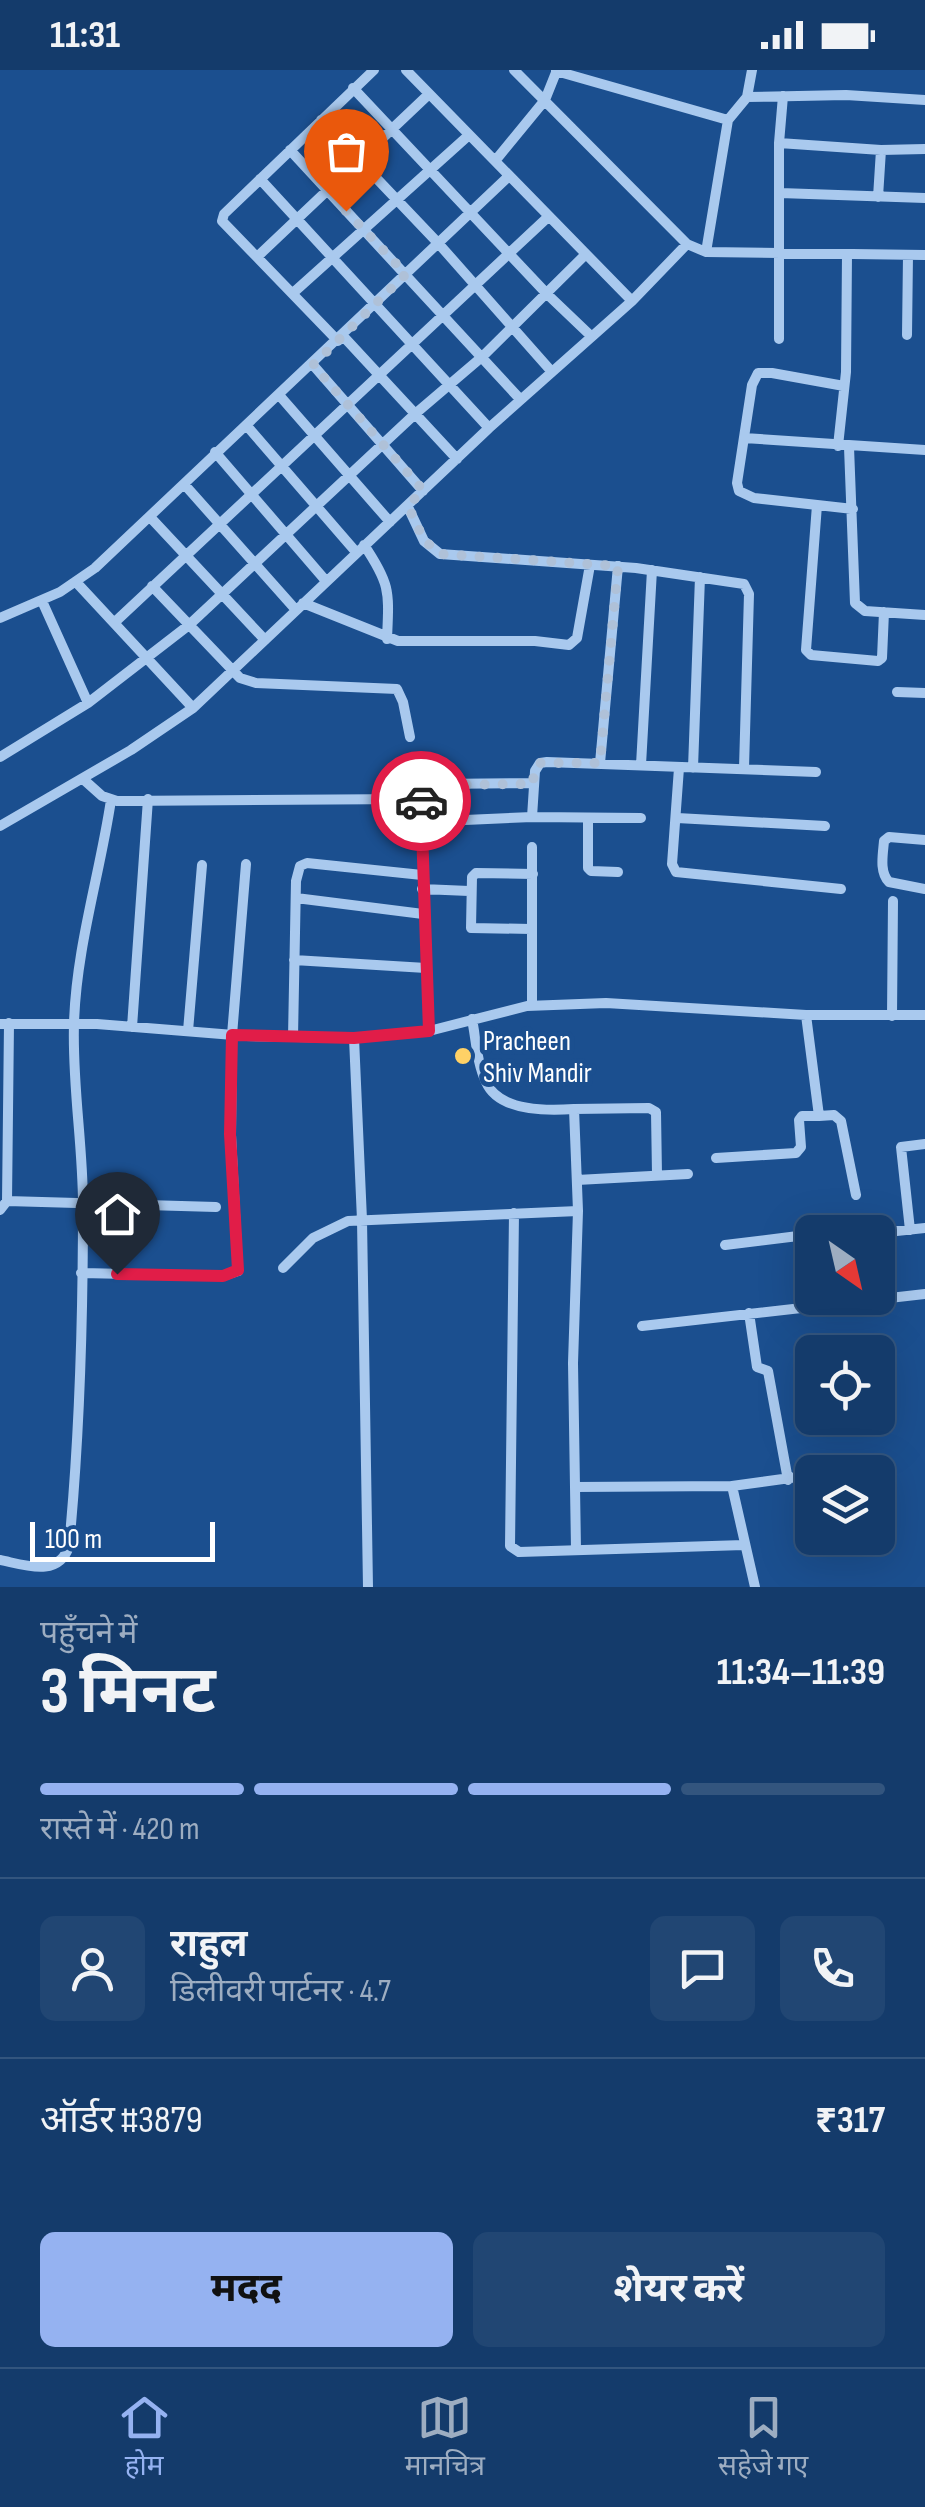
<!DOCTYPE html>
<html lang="hi">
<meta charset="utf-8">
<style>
body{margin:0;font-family:"Sofia Sans Condensed","Noto Sans Devanagari",sans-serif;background:#214673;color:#f1f3f6;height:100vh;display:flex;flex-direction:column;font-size:38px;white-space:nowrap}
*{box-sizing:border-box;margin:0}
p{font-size:32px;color:#9dadc1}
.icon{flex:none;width:55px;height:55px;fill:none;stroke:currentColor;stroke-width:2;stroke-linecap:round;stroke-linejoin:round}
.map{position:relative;height:1517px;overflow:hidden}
.side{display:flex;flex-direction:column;background:#143b6b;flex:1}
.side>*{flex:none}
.needle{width:65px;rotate:146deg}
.controls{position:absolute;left:795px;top:1145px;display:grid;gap:20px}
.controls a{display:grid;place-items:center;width:100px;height:100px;border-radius:15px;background:#143b6b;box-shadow:0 10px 40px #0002,0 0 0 2px #33557e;font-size:50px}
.scale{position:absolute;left:30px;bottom:25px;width:185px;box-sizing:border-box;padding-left:10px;border:5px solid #fff;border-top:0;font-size:28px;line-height:35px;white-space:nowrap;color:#fff;-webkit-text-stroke:8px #1b4f8f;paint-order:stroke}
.pin{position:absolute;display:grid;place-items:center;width:85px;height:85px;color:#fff;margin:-102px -42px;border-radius:50% 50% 50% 0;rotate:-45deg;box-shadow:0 0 10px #0007}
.pin .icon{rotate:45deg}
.courier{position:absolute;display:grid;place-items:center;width:100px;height:100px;margin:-50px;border:8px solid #e11d48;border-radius:50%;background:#fff;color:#222;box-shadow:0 2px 12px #0007}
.headline em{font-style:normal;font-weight:700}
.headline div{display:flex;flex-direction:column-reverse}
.headline{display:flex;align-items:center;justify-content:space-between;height:170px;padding:0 40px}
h1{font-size:65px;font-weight:700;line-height:75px}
.bar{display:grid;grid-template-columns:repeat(4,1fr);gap:15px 10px;align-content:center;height:120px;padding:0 40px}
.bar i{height:12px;border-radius:8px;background:#33557e}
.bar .current{background:#95b2f1}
.bar p{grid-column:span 4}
.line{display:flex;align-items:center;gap:25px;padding:0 40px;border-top:2px solid #33557e}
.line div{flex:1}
.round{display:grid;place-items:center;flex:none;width:105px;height:105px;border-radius:15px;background:#214673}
.button{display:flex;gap:20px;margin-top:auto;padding:20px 40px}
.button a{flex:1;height:115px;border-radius:15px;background:#95b2f1;color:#111;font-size:40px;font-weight:700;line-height:115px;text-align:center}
.button a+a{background:#214673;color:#f1f3f6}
.status{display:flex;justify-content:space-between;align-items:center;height:70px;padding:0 50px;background:#143b6b;direction:ltr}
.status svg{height:28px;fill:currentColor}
.dock{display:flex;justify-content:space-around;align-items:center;height:140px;border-top:2px solid #33557e;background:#143b6b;font-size:28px;color:#9dadc1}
.dock a{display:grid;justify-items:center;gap:5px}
.dock .current{color:#95b2f1}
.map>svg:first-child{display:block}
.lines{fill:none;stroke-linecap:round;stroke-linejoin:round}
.street{stroke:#a9c9ee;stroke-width:10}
.done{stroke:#afc1d8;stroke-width:10;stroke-dasharray:0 18}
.route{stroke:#e11d48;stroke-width:12}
.poi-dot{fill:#ffd166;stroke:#1b4f8f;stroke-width:4}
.labels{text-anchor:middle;stroke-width:10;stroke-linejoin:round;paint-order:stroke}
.poi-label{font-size:28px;fill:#fff;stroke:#1b4f8f;text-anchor:start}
</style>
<div class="status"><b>11:31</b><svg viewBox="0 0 49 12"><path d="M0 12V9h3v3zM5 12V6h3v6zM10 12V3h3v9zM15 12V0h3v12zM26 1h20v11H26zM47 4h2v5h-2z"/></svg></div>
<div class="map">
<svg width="925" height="1517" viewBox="0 0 925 1517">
<rect width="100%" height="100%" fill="#1b4f8f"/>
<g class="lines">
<!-- street -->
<path class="street" d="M406,0L632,231
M514,0L687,174L706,182L925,185
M556,1L728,50L706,182
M353,18L547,224L591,266
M747,27L752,0
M321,50L438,173L552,302
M728,50L747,27L846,25L925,30
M779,73L881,80L925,79
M290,80L520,329
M495,91L545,30L557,0
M260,109L489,358
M780,123L925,128
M878,127L881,80
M257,187L429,24
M293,223L469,65
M907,265L908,185
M343,266L457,389
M779,269V73L783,26
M338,271L222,151L224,144L374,0
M313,295L423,421
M844,316L772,303H758L752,315L737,413L739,421L754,428L853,439
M279,325L390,452
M247,356L356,482
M744,368L925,380
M838,376L846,302L847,184
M849,377L855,533L865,541L925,545
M215,382L326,511
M184,414L296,540
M817,435L806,580L811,585L878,591L882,588L884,542
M408,437L424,471L440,484L636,498L744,514L749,524L744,698
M150,447L265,570
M364,475C391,515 389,522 387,569
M76,512L193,638
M152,516L240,608L256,613L397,619L403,632L410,667
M42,531L88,633
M303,533L398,571H535L569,575L577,568L590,495
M0,548L60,522L95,498L509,106
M115,552L548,147
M897,622L925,623
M0,687L88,633L189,555L415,344L483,286L585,185
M600,693L618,496
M641,695L652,500
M679,698L672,794L676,802L841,819
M693,698L700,507
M83,709L102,726L117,731L411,729C422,725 425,716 436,714L533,713
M421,725L429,961
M532,747L535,701L540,693L547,692L816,702
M588,748V798L591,801L618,802
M677,748L825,756
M420,752L532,747L641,748
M0,756L131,680L193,638L489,358L632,231L687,174
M925,770L889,767L884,771C883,784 879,802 889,812L925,819
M422,819L469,821
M296,828L423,844
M531,859L471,858L472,807L476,803L533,804
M294,890L426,898
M532,936V777
M806,945L819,1046L834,1045L841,1051L856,1125
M892,946L893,831
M472,949C476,969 477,994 486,1012C499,1042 547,1041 574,1039L578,1141L573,1293L576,1479
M0,954H97L246,966L354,968L429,961L527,936L606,933L806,945H925
M132,957L148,729
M188,961L202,795
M293,967L296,811L300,796L307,793L422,805
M354,968L362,1150L368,1517
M574,1039L649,1038L656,1042L657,1105
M716,1088L796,1083L801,1077L799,1050L802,1046H819
M577,1110L688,1104
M7,1131L216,1137
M0,1140L7,1131L9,953
M514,1143L510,1476L519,1482L744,1475
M910,1160L901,1077L925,1074
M878,1163L925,1158
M725,1175L798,1166L802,1173L812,1236
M283,1198L313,1168L348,1151L578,1141
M81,1203L223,1206L238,1201L231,1065L232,965L246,794
M749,1243L757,1297L768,1301L788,1410
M642,1256L925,1224
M825,1402L859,1395
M732,1416L755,1517
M575,1417L732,1416L812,1405
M0,1490C25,1495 59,1508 69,1476C80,1363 83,1249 83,1135C83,1075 72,1014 74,954C76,878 100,804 111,730"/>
</g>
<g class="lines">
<!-- done -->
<path class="done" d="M346,141L406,204L313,295L423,420L408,436L424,470L440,484L618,496L600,693H540L534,701L533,714L431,715L421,725V731"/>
<!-- route -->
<path class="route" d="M117,1204L223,1206L238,1200L230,1064L232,965L354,968L429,961L421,731"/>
</g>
<!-- markers -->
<circle class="poi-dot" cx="463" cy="986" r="10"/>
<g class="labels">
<!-- poi labels -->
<g class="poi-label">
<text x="483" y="980">Pracheen<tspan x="483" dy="32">Shiv Mandir</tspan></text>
</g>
</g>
</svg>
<div class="controls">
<a><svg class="needle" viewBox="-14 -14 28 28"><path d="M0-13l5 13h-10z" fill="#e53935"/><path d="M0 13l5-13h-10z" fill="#9dadc1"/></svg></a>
<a><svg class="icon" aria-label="locate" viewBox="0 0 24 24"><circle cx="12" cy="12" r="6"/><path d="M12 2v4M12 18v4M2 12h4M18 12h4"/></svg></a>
<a><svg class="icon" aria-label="layers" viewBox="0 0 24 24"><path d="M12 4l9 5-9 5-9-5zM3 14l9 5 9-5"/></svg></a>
</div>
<div class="scale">100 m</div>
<div class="pin" style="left:346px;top:141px;background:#ea580c"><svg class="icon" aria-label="bag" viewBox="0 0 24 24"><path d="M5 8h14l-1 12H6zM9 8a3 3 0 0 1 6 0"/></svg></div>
<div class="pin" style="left:117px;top:1204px;background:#1f2937"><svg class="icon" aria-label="home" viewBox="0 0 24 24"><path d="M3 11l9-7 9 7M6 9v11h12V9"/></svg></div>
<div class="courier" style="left:421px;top:731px"><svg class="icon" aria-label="car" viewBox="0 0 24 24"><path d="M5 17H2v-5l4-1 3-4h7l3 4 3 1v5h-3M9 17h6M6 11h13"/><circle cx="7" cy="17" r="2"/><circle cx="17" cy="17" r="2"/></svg></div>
</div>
<section class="side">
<div class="headline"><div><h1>3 मिनट</h1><p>पहुँचने में</p></div><em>11:34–11:39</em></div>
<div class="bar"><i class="current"></i><i class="current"></i><i class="current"></i><i></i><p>रास्ते में · 420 m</p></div>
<div class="line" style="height:180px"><a class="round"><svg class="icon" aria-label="person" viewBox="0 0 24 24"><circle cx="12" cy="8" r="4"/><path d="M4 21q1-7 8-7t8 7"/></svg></a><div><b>राहुल</b><p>डिलीवरी पार्टनर · 4.7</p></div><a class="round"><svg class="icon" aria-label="chat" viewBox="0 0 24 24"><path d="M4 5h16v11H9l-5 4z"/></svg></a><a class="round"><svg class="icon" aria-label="phone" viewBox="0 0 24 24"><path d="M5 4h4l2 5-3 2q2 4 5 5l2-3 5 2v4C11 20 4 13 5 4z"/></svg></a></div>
<div class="line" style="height:130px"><div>ऑर्डर #3879</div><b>₹317</b></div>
<div class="button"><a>मदद</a><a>शेयर करें</a></div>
</section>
<nav class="dock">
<a class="current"><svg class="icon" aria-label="home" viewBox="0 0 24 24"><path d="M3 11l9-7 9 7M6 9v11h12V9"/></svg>होम</a>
<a><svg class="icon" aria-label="map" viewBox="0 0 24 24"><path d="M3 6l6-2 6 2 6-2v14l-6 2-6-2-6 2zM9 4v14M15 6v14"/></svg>मानचित्र</a>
<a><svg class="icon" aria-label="saved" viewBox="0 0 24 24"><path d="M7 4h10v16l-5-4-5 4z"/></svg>सहेजे गए</a>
</nav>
